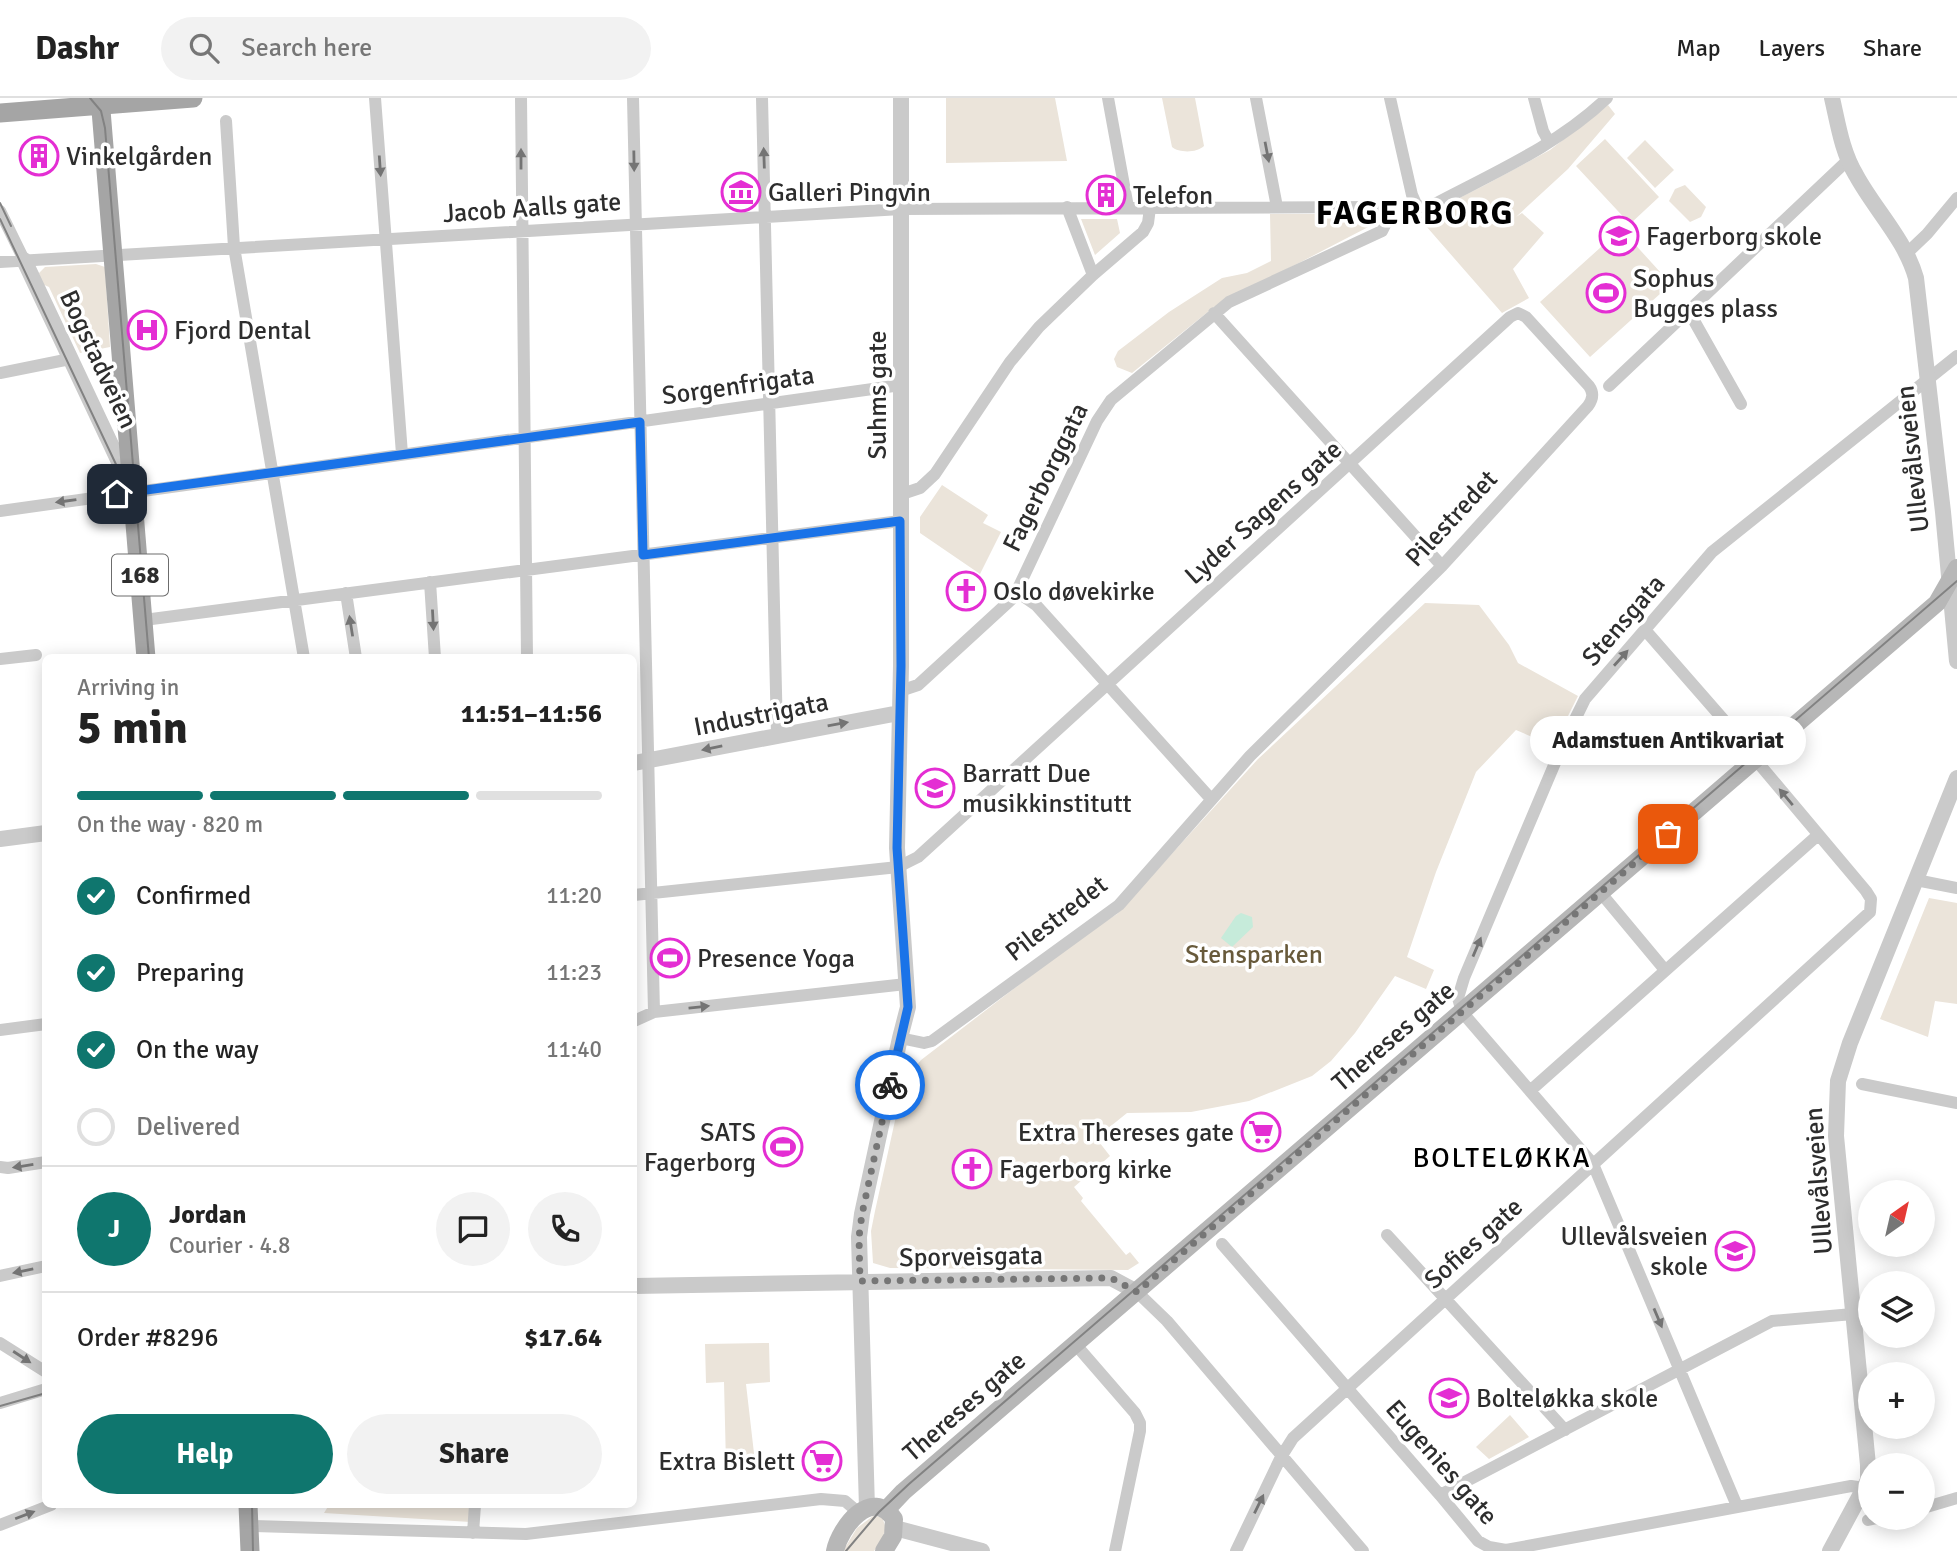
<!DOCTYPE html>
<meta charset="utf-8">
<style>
body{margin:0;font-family:Signika,sans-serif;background:#f2f2f2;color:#222;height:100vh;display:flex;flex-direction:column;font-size:26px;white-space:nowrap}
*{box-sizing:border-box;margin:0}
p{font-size:23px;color:#767676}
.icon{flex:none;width:38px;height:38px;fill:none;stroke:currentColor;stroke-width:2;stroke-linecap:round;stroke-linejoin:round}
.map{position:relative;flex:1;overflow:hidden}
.details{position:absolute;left:42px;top:556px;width:595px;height:854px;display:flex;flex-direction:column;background:#fff;border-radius:10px;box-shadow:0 4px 18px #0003}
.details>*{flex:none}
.needle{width:46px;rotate:34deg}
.fabs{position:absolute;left:1858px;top:1082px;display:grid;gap:14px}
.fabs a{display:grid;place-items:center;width:77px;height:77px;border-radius:50%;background:#fff;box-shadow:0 4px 18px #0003;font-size:35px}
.pin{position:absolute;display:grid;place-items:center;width:60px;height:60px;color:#fff;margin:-30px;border-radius:14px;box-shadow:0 4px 10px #0006}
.courier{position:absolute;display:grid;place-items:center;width:70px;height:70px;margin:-35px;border:5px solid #1a73e8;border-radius:50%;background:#fff;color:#222;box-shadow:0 2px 9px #0007}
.bubble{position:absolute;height:49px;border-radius:24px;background:#fff;box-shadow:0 4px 18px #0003;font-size:23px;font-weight:700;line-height:49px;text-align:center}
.overview em{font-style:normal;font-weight:700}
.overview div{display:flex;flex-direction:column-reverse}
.overview{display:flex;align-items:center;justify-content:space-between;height:119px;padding:0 35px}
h1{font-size:46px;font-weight:700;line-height:52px}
.bar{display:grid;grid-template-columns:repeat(4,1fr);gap:10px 7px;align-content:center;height:84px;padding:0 35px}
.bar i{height:9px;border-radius:5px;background:#e0e0e0}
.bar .selected{background:#0f766e}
.bar p{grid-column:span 4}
.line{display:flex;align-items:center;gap:18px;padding:0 35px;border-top:2px solid #e0e0e0}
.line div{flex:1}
.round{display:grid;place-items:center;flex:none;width:74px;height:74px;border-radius:37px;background:#f2f2f2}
ol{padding:0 35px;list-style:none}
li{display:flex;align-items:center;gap:21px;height:77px}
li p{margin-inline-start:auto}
li .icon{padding:7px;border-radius:50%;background:#0f766e;color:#fff;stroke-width:4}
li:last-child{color:#767676}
li i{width:38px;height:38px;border:4px solid #e0e0e0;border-radius:50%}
.button{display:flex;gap:14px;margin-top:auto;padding:14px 35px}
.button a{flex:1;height:80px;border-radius:42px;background:#0f766e;color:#fff;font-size:28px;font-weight:700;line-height:80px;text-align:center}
.button a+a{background:#f2f2f2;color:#222}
header{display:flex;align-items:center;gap:42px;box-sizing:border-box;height:98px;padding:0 35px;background:#fff;border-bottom:2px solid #e0e0e0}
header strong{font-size:33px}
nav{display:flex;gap:38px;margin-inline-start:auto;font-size:24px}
.search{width:490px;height:63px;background:#f2f2f2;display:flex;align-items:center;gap:18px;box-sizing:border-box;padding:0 24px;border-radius:38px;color:#767676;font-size:26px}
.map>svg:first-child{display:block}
.green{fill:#ebe4da}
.water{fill:#c6ebda}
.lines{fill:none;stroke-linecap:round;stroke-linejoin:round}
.minor{stroke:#cacaca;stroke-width:12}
.tertiary{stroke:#cacaca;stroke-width:16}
.secondary{stroke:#b7b7b7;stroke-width:18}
.primary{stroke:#a5a5a5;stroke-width:19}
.tram{stroke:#828282;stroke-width:2}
.oneway{fill:#747474}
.done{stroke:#767676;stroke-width:7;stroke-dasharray:0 12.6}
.route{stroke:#1a73e8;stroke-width:9}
.labels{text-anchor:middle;stroke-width:7;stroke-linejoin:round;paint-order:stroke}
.shield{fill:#fff;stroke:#6c6c6c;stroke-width:2}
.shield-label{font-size:24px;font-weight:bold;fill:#2d2d2d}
.poi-label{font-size:26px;fill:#2d2d2d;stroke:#fff;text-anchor:start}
.street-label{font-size:26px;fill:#2d2d2d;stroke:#fff}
.park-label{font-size:26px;fill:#685a3b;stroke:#fff}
.neighbourhood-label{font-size:28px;letter-spacing:2px;fill:#000;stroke:#fff}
.district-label{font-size:33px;font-weight:bold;letter-spacing:2px;fill:#000;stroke:#fff}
</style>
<header>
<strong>Dashr</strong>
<div class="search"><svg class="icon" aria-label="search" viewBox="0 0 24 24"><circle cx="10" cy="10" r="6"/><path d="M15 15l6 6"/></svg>Search here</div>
<nav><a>Map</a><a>Layers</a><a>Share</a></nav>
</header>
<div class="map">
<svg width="1957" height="1453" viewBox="0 0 1957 1453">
<rect width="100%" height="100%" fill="#fff"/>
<!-- green -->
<path class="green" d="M946,0H1055L1067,63L946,65Z
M1162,0H1195L1204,48C1197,55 1179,55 1172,49Z
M1608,7L1615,16L1568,71L1516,119L1522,115L1544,135L1513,171L1529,200L1502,215L1419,120L1485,87L1550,52Z
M1605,41L1659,99L1630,126L1576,68Z
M1645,42L1674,72L1655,90L1627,60Z
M1685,87L1706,109L1701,119L1690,124L1669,103L1675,91Z
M1270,116H1372L1376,121V125L1214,209L1132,275L1117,269L1114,261L1118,253L1169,214L1222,180L1247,175L1271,163Z
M1081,121H1117L1120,135L1095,157Z
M1621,131L1671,186L1590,259L1540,204Z
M96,166L105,169L110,249L80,255L49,189L42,186L39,175L45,169Z
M942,387L988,417L983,425L1001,434L980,476L920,435V419Z
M1425,505L1479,507L1509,547L1518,565L1578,598L1553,648L1516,632L1476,674L1436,774L1407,859L1434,872L1426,891L1395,878L1355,935L1331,963L1312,978L1249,1003L1191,1014L1127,1015L1096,1040L1110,1058L1074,1089L1083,1100L1081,1103L1126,1157L1130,1154L1139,1165L1128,1172L890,1170L873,1165L871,1133L875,1113L904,982L921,962L1084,837L1117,816L1258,661Z
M1929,800L1957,805V906L1935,903L1928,939L1880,921Z
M769,1245L770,1284L746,1286L755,1364L726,1366L724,1284L706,1285L705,1246Z
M1510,1317L1529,1339L1489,1361L1476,1349Z
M329,1407H472L471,1424L324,1415Z
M873,1418L882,1419L886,1430L881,1444L874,1453H843L857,1430Z"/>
<!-- water -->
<path class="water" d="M1241,815L1252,819L1253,829L1232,849L1221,840L1236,818Z"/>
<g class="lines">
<!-- minor -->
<path class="minor" d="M375,0L402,356
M521,0L527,560
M633,0L654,914
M762,0L777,636
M1108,0L1128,109
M1256,0L1277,109
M1390,0L1412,97L1416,106L1420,109L1431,108C1491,76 1557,48 1607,0
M1534,0L1543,33L1549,44
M226,23L234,149L304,560
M1067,109L1093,177
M0,113L24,162
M1907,155L1927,136L1957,100
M0,164L901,111L1378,109L1385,113L1388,121L1382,133L1229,204L1111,302L1097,323L1014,499L918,587L900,593
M1688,212L1741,306
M1214,215L1442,468
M0,275L70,261
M1609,288L1848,62
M902,396L920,390L935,376L1010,264L1039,229L1093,177L1143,134L1148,125L1150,110
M0,413L901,287
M430,484L435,560
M1017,494L1036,507L1211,701
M346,495L356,560
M144,522L900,423
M0,561L36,557
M1916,782L1957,790
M1600,794L1665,872
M634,797L898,769L918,759L1510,219L1518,215L1526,219L1589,288C1594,295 1593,301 1588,308L1442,468L1250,658L1119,807L932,943L924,945L900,940
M634,923L654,914L906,886
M0,932L46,926
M1862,986L1957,1005
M1531,992L1818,737
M0,1069L8,1070L46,1064
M1387,1137L1565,1332
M1222,1146L1440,1397L1478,1443L1489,1449L1506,1452L1851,1388L1864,1390
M0,1178L46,1168
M1137,1194L1167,1223L1363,1453
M0,1245L46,1274
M1076,1247L1135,1315L1140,1325V1333L1115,1453
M0,1305L46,1291
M1440,1397L1772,1223L1853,1216
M1737,1408L1593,1066L1462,914L1458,900L1464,880L1563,646L1585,601L1712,454L1957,258
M1923,1410L1957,1400
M1868,1422L1882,1419
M0,1427L51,1407
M250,1428L526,1436L821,1401L845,1403L859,1415
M473,1435L475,1407
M1236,1453L1281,1359L1293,1340L1870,814L1871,801L1866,793L1760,667L1750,652L1646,533"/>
<!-- tertiary -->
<path class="tertiary" d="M1832,0C1838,26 1842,54 1856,77C1875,112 1905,141 1916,180L1943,414L1957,563
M24,162L129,385
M634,665L899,615
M0,741L46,735
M634,1188L1111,1180L1137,1194
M867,1410L859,1139L862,1116L900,940L908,909L897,750L901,568V0
M895,1430L982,1453
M1830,1453L1864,1390L1868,1382V1367L1836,1038L1838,983L1850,945L1957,680"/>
<!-- secondary -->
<path class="secondary" d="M886,1412L903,1394L1937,505L1957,470
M835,1453C840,1429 872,1388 894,1421L893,1438L884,1453"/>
<!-- primary -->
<path class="primary" d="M100,0L146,560
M0,15L193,0
M248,1407L250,1453"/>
<!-- tram -->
<path class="tram" d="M90,0L101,13L105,30L149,560
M0,105L11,128
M0,121L122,379L131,407
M0,1308L46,1295
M252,1407L253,1453
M846,1453L879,1414L909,1386L1957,483"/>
</g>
<!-- one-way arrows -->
<defs><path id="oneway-solid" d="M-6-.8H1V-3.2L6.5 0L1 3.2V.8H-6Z" transform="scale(1.75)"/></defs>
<g class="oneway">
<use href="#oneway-solid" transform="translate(1267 54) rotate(79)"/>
<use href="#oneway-solid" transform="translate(764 60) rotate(-92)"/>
<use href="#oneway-solid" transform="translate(521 61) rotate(-90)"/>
<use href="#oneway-solid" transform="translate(634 63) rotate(89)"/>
<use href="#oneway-solid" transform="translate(380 68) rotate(86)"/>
<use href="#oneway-solid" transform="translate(66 403) rotate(172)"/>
<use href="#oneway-solid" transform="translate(433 522) rotate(87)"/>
<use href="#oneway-solid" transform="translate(351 528) rotate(-99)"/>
<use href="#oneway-solid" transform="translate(1621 560) rotate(-48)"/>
<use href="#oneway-solid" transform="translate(838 626) rotate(-10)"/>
<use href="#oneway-solid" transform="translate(712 650) rotate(168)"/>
<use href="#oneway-solid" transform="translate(1786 699) rotate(-130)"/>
<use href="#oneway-solid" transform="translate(1477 849) rotate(-67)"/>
<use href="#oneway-solid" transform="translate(699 909) rotate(-6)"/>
<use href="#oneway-solid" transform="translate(23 1068) rotate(171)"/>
<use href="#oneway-solid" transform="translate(23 1173) rotate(168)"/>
<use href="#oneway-solid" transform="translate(1658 1220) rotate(67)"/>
<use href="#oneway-solid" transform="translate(22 1259) rotate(33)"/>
<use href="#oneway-solid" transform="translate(1259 1406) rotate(-64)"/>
<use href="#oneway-solid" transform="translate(25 1417) rotate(-21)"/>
</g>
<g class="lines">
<!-- done -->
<path class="done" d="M890,987L862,1116L859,1139L860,1183L1111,1180L1137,1194L1668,736"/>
<!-- route -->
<path class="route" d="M117,396L640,324L643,457L900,423L901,568L897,750L908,909L890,987"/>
</g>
<!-- icons -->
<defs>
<symbol id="building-ring" viewBox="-11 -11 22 22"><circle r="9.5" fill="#fff" stroke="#e42ed3" stroke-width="1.5"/><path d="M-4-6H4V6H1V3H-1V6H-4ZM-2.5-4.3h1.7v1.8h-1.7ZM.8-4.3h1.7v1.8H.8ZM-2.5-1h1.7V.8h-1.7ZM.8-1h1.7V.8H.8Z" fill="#e42ed3"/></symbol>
<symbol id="museum-ring" viewBox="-11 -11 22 22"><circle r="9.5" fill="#fff" stroke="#e42ed3" stroke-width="1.5"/><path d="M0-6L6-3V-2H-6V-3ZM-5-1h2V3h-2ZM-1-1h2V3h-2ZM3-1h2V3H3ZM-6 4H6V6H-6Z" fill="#e42ed3"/></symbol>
<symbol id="school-ring" viewBox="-11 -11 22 22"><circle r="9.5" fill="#fff" stroke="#e42ed3" stroke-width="1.5"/><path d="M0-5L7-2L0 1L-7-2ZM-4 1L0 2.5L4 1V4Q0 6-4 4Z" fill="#e42ed3"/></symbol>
<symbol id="stadium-ring" viewBox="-11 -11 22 22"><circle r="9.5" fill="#fff" stroke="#e42ed3" stroke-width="1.5"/><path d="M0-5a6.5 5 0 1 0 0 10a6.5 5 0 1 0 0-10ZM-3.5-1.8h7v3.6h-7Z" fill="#e42ed3"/></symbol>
<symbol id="hospital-ring" viewBox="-11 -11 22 22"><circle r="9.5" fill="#fff" stroke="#e42ed3" stroke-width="1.5"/><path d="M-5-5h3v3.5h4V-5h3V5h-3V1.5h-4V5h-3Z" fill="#e42ed3"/></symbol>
<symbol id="church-ring" viewBox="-11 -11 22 22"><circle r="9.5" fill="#fff" stroke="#e42ed3" stroke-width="1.5"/><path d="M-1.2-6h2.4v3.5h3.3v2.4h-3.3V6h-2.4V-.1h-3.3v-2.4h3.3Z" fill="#e42ed3"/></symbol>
<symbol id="supermarket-ring" viewBox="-11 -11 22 22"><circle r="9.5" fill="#fff" stroke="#e42ed3" stroke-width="1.5"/><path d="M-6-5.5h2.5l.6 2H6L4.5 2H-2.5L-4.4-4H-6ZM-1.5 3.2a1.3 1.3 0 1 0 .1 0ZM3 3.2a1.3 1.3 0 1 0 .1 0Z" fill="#e42ed3"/></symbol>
</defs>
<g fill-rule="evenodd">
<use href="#building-ring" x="17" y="36" width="44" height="44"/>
<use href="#museum-ring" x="719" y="72" width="44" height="44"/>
<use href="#building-ring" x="1084" y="75" width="44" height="44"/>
<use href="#school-ring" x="1597" y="116" width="44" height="44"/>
<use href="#stadium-ring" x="1584" y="173" width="44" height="44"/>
<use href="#hospital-ring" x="125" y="210" width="44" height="44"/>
<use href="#church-ring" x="944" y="471" width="44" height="44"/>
<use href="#school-ring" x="913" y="668" width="44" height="44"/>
<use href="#stadium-ring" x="648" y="838" width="44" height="44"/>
<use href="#supermarket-ring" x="1239" y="1012" width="44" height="44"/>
<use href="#stadium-ring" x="761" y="1027" width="44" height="44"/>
<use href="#church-ring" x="950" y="1049" width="44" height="44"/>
<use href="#school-ring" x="1713" y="1131" width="44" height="44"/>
<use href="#school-ring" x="1427" y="1278" width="44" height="44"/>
<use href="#supermarket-ring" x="800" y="1341" width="44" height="44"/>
</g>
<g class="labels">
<!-- shield labels -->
<rect class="shield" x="112" y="456.5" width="56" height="41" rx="5"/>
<g class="shield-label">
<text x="140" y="485">168</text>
</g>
<!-- poi labels -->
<g class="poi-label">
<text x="66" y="67">Vinkelgården</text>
<text x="768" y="103">Galleri Pingvin</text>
<text x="1133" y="106">Telefon</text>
<text x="1646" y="147">Fagerborg skole</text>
<text x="1633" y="189">Sophus<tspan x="1633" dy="30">Bugges plass</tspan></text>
<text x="174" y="241">Fjord Dental</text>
<text x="993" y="502">Oslo døvekirke</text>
<text x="962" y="684">Barratt Due<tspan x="962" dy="30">musikkinstitutt</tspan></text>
<text x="697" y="869">Presence Yoga</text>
<text x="756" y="1043" text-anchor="end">SATS<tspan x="756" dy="30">Fagerborg</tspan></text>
<text x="1234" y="1043" text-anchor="end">Extra Thereses gate</text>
<text x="999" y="1080">Fagerborg kirke</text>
<text x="1708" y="1147" text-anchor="end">Ullevålsveien<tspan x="1708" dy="30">skole</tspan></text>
<text x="1476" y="1309">Bolteløkka skole</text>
<text x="795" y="1372" text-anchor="end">Extra Bislett</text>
</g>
<!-- street labels -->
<g class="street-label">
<text transform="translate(532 109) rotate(-4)" y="9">Jacob Aalls gate</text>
<text transform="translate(99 261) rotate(65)" y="9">Bogstadveien</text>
<text transform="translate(738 287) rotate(-8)" y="9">Sorgenfrigata</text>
<text transform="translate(877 297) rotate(-90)" y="9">Suhms gate</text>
<text transform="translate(1912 361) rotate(-96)" y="9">Ullevålsveien</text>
<text transform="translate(1045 379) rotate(-64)" y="9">Fagerborggata</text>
<text transform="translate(1263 414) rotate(-42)" y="9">Lyder Sagens gate</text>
<text transform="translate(1451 420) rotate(-47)" y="9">Pilestredet</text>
<text transform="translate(1623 522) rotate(-49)" y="9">Stensgata</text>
<text transform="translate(761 616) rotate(-11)" y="9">Industrigata</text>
<text transform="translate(1056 820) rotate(-38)" y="9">Pilestredet</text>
<text transform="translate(1393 938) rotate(-41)" y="9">Thereses gate</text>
<text transform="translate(1818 1083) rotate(-94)" y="9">Ullevålsveien</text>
<text transform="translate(1473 1145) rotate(-42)" y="9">Sofies gate</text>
<text transform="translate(971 1158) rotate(-1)" y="9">Sporveisgata</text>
<text transform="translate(964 1308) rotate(-41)" y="9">Thereses gate</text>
<text transform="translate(1442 1364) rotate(49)" y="9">Eugenies gate</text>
</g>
<!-- park labels -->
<g class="park-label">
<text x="1254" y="865">Stensparken</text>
</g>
<!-- neighbourhood labels -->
<g class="neighbourhood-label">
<text x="1502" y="1069">BOLTELØKKA</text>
</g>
<!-- district labels -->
<g class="district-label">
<text x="1415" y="126">FAGERBORG</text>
</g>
</g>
</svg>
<div class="fabs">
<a><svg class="needle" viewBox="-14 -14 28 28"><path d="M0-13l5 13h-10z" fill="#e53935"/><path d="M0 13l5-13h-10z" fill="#767676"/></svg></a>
<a><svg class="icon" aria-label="layers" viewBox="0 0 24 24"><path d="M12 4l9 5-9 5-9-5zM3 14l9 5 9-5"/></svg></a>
<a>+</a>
<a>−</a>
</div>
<div class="pin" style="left:1668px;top:736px;background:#ea580c"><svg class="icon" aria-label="bag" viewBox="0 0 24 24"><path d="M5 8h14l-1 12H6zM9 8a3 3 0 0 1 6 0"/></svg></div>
<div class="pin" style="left:117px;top:396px;background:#1f2937"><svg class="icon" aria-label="home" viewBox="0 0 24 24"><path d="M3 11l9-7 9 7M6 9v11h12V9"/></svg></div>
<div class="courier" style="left:890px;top:987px"><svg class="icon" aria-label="bike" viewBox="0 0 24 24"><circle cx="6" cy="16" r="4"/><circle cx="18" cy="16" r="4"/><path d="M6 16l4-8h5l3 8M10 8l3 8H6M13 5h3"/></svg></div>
<div class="bubble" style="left:1530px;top:618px;width:276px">Adamstuen Antikvariat</div>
<section class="details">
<div class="overview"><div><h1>5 min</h1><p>Arriving in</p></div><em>11:51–11:56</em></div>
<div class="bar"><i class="selected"></i><i class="selected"></i><i class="selected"></i><i></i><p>On the way · 820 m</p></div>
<ol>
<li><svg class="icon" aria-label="check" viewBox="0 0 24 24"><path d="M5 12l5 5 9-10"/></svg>Confirmed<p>11:20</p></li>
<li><svg class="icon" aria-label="check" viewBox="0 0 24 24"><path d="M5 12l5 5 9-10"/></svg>Preparing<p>11:23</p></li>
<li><svg class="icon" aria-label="check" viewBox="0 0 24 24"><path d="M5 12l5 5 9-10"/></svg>On the way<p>11:40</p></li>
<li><i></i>Delivered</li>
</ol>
<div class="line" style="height:126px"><b class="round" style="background:#0f766e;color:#fff">J</b><div><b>Jordan</b><p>Courier · 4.8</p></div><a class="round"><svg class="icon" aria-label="chat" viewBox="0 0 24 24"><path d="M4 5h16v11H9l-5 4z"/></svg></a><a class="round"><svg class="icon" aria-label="phone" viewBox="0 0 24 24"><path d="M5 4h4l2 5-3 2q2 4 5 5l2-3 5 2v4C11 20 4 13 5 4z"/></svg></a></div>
<div class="line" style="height:91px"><div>Order #8296</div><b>$17.64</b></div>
<div class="button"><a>Help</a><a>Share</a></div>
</section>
</div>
